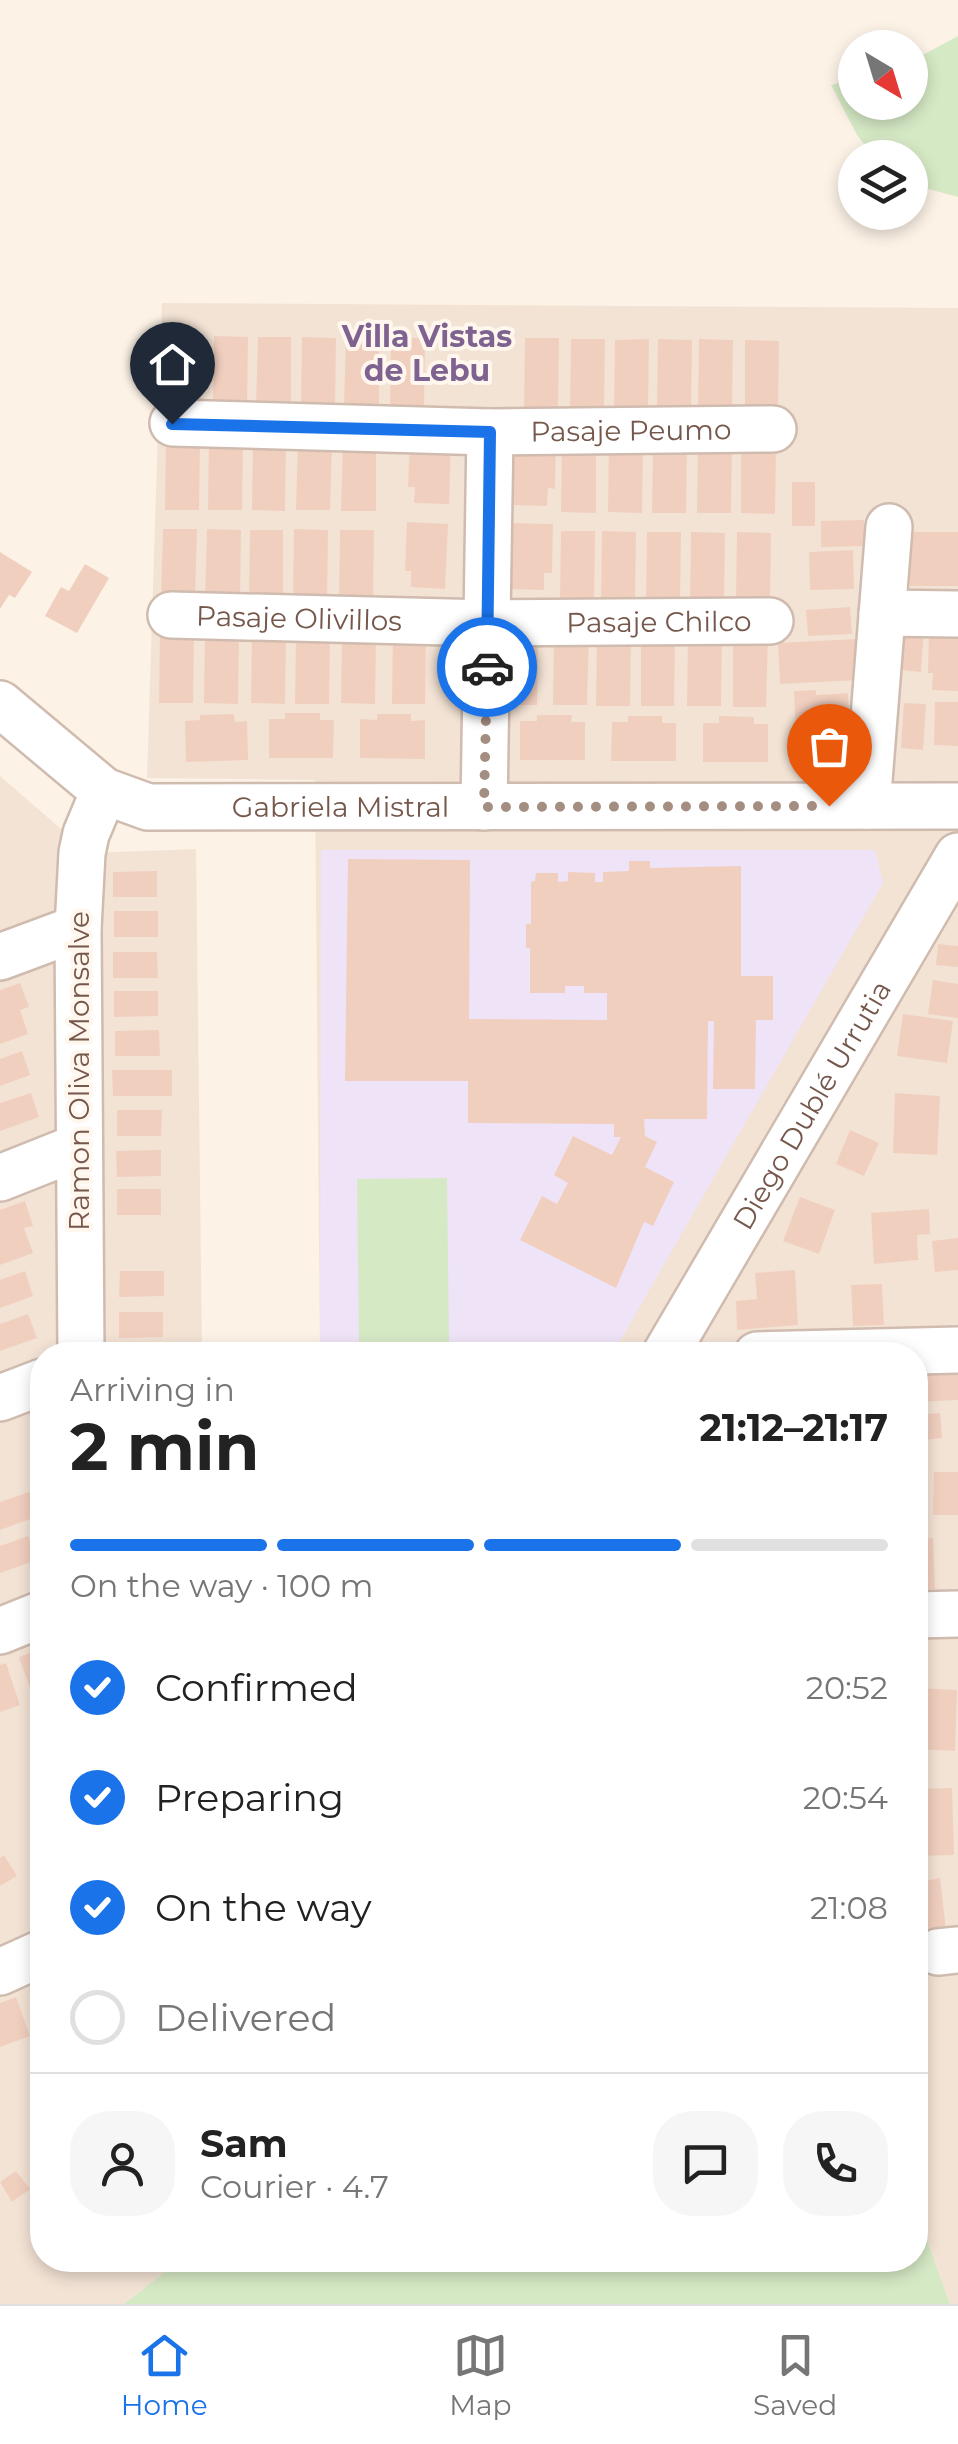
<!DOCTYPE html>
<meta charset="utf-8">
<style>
body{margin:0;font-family:Montserrat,sans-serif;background:#f6f6f6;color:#222;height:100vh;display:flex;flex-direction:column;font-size:38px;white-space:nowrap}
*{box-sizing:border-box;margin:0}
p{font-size:32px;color:#767676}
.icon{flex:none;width:55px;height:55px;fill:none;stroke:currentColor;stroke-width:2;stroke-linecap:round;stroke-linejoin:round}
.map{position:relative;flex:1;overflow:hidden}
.sheet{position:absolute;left:30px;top:1342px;width:898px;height:930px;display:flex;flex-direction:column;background:#fff;border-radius:40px;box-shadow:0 5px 15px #0003}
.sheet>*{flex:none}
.needle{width:65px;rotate:142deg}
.tools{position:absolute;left:838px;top:30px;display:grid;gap:20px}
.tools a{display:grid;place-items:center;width:90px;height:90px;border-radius:50%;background:#fff;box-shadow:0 5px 15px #0003;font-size:50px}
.pin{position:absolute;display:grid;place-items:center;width:85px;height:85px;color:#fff;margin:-102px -42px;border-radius:50% 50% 50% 0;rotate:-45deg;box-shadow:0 0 10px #0007}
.pin .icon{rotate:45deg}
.courier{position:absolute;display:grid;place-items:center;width:100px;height:100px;margin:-50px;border:8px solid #1a73e8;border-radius:50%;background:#fff;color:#222;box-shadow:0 2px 12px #0007}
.overview em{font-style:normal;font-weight:700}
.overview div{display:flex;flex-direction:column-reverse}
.overview{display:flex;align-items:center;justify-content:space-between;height:170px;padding:0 40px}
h1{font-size:65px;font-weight:700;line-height:75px}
.bar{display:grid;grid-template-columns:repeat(4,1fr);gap:15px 10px;align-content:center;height:120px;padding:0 40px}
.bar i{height:12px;border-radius:8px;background:#e0e0e0}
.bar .active{background:#1a73e8}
.bar p{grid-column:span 4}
.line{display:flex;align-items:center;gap:25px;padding:0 40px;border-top:2px solid #e0e0e0}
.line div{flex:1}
.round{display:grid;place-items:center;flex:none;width:105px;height:105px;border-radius:40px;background:#f6f6f6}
ol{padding:0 40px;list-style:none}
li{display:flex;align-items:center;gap:30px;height:110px}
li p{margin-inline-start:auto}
li .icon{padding:10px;border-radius:50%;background:#1a73e8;color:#fff;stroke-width:4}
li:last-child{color:#767676}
li i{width:55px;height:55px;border:5px solid #e0e0e0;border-radius:50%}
.tabs{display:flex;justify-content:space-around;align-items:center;height:140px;border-top:2px solid #e0e0e0;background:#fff;font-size:28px;color:#767676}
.tabs a{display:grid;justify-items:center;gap:5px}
.tabs .active{color:#1a73e8}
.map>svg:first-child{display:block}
.residential{fill:#f3e3d5}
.education{fill:#efe3f8}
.green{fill:#d6e9c5}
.building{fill:#f1cfbf}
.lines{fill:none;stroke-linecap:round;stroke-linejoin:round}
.minor-casing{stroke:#d0bbaf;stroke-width:50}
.minor{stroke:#fff;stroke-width:45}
.done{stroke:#a48d81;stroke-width:10;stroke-dasharray:0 18}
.route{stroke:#1a73e8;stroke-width:12}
.labels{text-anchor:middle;stroke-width:8;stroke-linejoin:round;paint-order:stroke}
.street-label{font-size:28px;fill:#75574b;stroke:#fff6ed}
.neighbourhood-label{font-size:30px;font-weight:bold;fill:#7e6391;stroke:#fff6ed}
</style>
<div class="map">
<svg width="958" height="2304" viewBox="0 0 958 2304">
<rect width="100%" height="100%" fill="#fcf2e6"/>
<!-- residential -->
<path class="residential" d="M162,303L958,308V2304H950L915,2207V1355H610L617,1343L320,1355L315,780L147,778Z
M0,776L89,853L196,849L202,1355H42V2260H180L124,2304H0Z"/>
<!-- education -->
<path class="education" d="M321,850H875L883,883L619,1343L320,1355Z"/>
<!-- green -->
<path class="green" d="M958,36V197L910,184V158L874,157L857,135L831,85L855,78V102H910V62Z
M447,1178L449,1342L359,1343L357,1179Z
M915,2207L950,2304H124L180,2260H915Z"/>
<!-- building -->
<path class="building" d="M168,336H202L201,407H167Z
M214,336L248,337L247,406L213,405Z
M258,337H291V408H256Z
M302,337L336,338L335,408H301Z
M346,337H379V408H344Z
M391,338H425L424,409L390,408Z
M525,338H559L558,409H524Z
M571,339H605L604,411L570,410Z
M649,339L648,411L614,410L615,340Z
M658,339L692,340L691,411L657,410Z
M699,339L733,340L732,410L698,411Z
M745,340L779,341L778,411H745Z
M410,438L451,440L449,504L414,503L415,487H408Z
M166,439L200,440L199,510H165Z
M209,439H243L242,510H208Z
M253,439H286L285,511L252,510Z
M298,439L332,440L330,510H296Z
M513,439H556L555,489L548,488L547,506L511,505Z
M343,440H376V511H341Z
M562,441H596V513L561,512Z
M609,441H643L642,513L608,512Z
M653,442H687L686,513H652Z
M698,442H732L731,513H697Z
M741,442H776L775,514L741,513Z
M792,482H815V526H792Z
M864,520L865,546L821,547V521Z
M407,522L448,524L445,589L411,587V571H405Z
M509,523L553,524L552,573H544V590L508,589Z
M163,529H197L195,600H161Z
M207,529L241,530L240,600H205Z
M294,529L328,530L327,601H293Z
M250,530H283V601L249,600Z
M340,530H374L373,601H339Z
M561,531H595L594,602H560Z
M602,531L636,532L635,603H601Z
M647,532H681L680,604L646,603Z
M691,532L725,533L724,604L690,603Z
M737,532L771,533L770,604L736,603Z
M909,532H958V586H910Z
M853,550L854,589L810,590L809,552Z
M0,552L32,572L15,598L9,595L0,609Z
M85,564L109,578L77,633L45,616L61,587L69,591Z
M850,607L852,634L808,636L806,610Z
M904,628L924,629L921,672L901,670Z
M160,632H194L193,703H159Z
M205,632H239L238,704L204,703Z
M252,632L286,633L285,704L251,703Z
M929,632L958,633V691L932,690L933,673H928Z
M296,633H330L329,704H295Z
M342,633H376L375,704L341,703Z
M393,633L426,634L425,704H392Z
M504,634H538L537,705H503Z
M554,634H589L587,705H553Z
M597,634L631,635L630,706H596Z
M641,635H675L674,706H641Z
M688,635H722L721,706H687Z
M733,636H768L766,707H733Z
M857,639L859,680L780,684L778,643Z
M816,690V695L848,693L851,749L797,751L794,691Z
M935,702H958V746L934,745Z
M904,703L926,704L923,750L901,748Z
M285,713H320V720H334L333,758H269V719H285Z
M234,714L235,722L247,721L248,760L186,762L185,721L200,720V715Z
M377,714H411V721L425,720V759L360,758V719L377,720Z
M537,715H572L571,722H585V760H520V721H537Z
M628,716H662V723H676V761H611L612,722H628Z
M719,716L754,717V724H768V762H703V723H719Z
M348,859L470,860L469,1019L607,1020V993H584V986H565V993H530V948H526V924H531V882L535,881L536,873H558V882L568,881V872L595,873V882H603V872L629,871V861H650V868L741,866V976H773V1020H756L755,1089H713L714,1021H708L707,1119H644L645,1136L657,1142L645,1167L674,1182L653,1226L644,1222L616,1288L520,1240L542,1196L557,1204L568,1183L554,1175L573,1136L612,1155L621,1137H614V1124L468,1123V1081H345Z
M157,871V897H113V872Z
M114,911H158V937H114Z
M938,944L958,946V967L936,965Z
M113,952H157L158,978H113Z
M933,980L958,984V1018L928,1014Z
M20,983L29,1007L20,1010L28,1034L0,1044V990Z
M114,991H158V1016L114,1017Z
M903,1014L953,1021L947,1063L897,1056Z
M159,1030L160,1056H115V1031Z
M22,1051L30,1075L0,1086V1059Z
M112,1070H172V1096H113Z
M31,1093L39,1117L0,1131V1103Z
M895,1093L940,1096L937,1155L893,1153Z
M117,1110H162L161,1136H117Z
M850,1130L879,1143L864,1176L836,1164Z
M161,1150V1176L117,1177L116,1151Z
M117,1189H161V1215H117Z
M800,1197L835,1210L819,1254L783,1241Z
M25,1201L33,1226L24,1228L33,1253L0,1265V1210Z
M929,1209L930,1234L917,1235L918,1260L874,1264L871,1213Z
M958,1238V1270L935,1272L932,1241Z
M795,1270L798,1325L737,1330L736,1301L757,1299L755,1273Z
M25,1271L33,1296L0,1308V1280Z
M120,1271H164V1296L119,1297Z
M882,1284L884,1325L853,1326L851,1285Z
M119,1312H163V1337L119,1338Z
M28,1314L37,1338L0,1351V1324Z
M958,1360V1400L915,1402V1362Z
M940,1413L942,1438L915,1441V1415Z
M934,1472H958V1515H933Z
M29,1492L38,1516L0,1530V1502Z
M28,1536L37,1560L0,1573V1546Z
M933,1538L935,1589L915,1590V1539Z
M42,1649V1696L34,1699L19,1657Z
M6,1663L20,1705L0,1712V1665Z
M915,1688L957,1690L955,1751L915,1749Z
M952,1788L954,1855L915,1856V1789Z
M4,1855L17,1876L0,1886V1858Z
M940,1878L947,1938L922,1942L915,1909V1883Z
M16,1997L30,2036L0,2047V2003Z
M16,2171L30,2189L12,2202L0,2182Z"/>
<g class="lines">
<defs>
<g id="minor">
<path id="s1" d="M173,423L490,432L773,429"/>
<path d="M882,613L958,614"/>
<path id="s2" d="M171,615L487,623L770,621"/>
<path id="s3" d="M0,704L104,791L148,807L958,806"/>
<path d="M867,806L889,527"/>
<path d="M484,807L490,432"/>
<path d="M0,957L78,928"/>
<path d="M0,1178L78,1147"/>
<path d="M81,1355L78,928L82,853L86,834L104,791"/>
<path id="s4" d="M665,1355L958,856"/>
<path d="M757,1355L958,1350"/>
<path d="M0,1398L42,1382"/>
<path d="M915,1615L958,1614"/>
<path d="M0,1631L42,1614"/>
<path d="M938,1952L958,1950"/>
<path d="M0,1972L42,1953"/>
</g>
</defs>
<!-- minor casing -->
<use href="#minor" class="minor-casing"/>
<!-- minor -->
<use href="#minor" class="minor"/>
</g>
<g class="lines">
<!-- done -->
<path class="done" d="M487,667L484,807L829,806"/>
<!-- route -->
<path class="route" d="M172,424L490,432L487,667"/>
</g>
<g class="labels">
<!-- street labels -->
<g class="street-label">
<text dy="10" stroke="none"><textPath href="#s1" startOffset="458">Pasaje Peumo</textPath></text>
<text dy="10" stroke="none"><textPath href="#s2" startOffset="128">Pasaje Olivillos</textPath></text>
<text dy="10" stroke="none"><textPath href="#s2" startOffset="488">Pasaje Chilco</textPath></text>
<text dy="10" stroke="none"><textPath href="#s3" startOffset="375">Gabriela Mistral</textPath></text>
<text transform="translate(79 1071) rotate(-90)" y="10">Ramon Oliva Monsalve</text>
<text dy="10" stroke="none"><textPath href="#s4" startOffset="290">Diego Dublé Urrutia</textPath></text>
</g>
<!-- neighbourhood labels -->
<g class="neighbourhood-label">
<text x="427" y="347">Villa Vistas<tspan x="427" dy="34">de Lebu</tspan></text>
</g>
</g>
</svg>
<div class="tools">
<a><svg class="needle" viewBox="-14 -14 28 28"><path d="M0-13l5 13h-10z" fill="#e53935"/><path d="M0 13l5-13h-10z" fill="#767676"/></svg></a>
<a><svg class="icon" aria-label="layers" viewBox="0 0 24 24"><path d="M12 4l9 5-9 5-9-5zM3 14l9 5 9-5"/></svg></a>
</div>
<div class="pin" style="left:829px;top:806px;background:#ea580c"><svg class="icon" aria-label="bag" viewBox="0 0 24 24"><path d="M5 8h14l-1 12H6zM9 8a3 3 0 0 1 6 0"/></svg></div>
<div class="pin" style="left:172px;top:424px;background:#1f2937"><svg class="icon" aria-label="home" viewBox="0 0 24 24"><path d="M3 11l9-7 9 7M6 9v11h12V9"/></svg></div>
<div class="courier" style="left:487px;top:667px"><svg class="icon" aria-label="car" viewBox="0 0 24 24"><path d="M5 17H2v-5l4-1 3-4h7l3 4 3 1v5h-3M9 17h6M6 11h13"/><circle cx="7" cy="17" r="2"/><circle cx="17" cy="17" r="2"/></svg></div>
<section class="sheet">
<div class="overview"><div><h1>2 min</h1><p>Arriving in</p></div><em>21:12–21:17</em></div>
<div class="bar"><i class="active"></i><i class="active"></i><i class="active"></i><i></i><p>On the way · 100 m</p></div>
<ol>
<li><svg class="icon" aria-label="check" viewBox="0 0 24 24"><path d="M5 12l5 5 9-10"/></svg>Confirmed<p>20:52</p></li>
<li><svg class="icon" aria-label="check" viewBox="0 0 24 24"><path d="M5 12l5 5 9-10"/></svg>Preparing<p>20:54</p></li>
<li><svg class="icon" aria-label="check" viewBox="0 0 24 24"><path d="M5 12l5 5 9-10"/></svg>On the way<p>21:08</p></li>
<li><i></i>Delivered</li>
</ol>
<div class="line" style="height:180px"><a class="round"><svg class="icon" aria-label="person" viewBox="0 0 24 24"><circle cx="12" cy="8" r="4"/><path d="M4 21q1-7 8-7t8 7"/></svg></a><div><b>Sam</b><p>Courier · 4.7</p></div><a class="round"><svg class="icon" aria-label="chat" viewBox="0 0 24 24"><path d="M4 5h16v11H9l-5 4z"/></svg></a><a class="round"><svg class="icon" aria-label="phone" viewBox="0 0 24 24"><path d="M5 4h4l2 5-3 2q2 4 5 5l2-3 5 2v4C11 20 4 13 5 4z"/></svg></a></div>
</section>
</div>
<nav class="tabs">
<a class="active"><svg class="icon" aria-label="home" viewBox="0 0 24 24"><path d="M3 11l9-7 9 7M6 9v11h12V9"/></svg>Home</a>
<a><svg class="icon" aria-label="map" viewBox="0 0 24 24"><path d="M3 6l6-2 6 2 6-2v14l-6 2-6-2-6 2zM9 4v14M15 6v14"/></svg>Map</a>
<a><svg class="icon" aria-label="saved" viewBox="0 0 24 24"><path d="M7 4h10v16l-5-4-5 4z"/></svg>Saved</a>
</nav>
